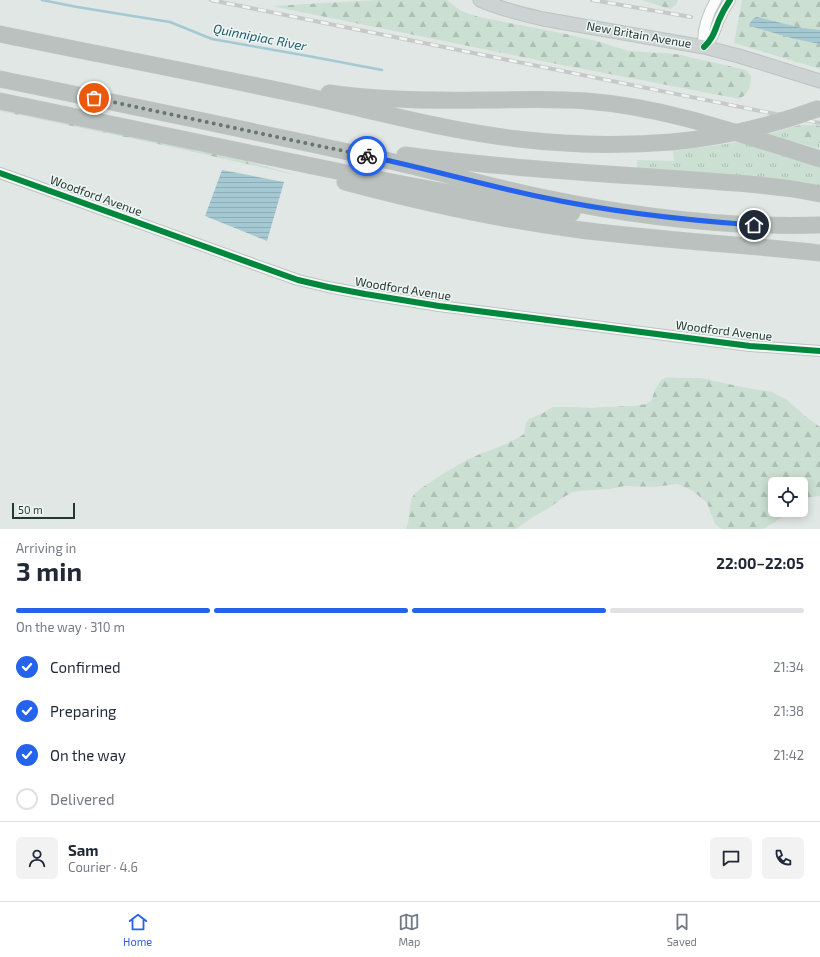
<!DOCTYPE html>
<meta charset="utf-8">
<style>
body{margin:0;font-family:"Exo 2",sans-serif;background:#f2f2f3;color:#1f2937;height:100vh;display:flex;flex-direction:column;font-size:15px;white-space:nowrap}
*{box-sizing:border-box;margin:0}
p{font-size:13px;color:#747a83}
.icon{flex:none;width:22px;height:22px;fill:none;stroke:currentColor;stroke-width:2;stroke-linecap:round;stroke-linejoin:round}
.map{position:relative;height:529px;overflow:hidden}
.drawer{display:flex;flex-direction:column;background:#fff;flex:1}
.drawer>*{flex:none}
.controls{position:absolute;left:768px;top:477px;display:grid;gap:8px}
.controls a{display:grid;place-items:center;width:40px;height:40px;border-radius:6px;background:#fff;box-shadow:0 2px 10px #0003;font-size:20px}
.scale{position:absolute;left:12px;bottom:10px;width:63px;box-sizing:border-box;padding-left:4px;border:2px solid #223833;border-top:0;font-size:11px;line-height:14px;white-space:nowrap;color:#223833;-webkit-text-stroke:3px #eff6f3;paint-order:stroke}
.pin{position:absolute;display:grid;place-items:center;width:34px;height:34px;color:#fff;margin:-17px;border:2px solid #fff;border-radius:50%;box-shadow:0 1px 4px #0007}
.courier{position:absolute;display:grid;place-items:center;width:40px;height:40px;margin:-20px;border:3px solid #2563eb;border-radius:50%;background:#fff;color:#222;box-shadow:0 1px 5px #0007}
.overview em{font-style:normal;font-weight:700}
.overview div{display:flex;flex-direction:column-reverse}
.overview{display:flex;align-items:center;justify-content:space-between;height:68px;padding:0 16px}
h1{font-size:26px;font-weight:700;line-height:30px}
.bar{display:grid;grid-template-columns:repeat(4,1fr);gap:6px 4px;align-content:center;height:48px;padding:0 16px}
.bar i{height:5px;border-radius:3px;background:#e0e1e3}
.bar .on{background:#2563eb}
.bar p{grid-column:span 4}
.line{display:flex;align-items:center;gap:10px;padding:0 16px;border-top:1px solid #e0e1e3}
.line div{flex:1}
.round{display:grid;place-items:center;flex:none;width:42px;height:42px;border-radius:6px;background:#f2f2f3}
ol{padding:0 16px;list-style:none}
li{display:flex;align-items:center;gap:12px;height:44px}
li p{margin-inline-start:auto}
li .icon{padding:4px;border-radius:50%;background:#2563eb;color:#fff;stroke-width:4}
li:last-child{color:#747a83}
li i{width:22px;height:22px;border:2px solid #e0e1e3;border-radius:50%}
.dock{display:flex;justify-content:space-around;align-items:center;height:56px;border-top:1px solid #e0e1e3;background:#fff;font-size:11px;color:#747a83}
.dock a{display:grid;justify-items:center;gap:2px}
.dock .on{color:#2563eb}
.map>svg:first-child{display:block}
.grass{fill:url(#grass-tufts)}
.forest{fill:url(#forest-firs)}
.water{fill:url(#water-rules)}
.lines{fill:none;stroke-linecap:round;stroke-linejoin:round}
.stream{stroke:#a5c9d2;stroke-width:2.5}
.minor-casing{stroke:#bec4c1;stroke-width:12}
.major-casing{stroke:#bcc3c1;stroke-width:15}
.highway-casing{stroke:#bcc3c1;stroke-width:17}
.minor{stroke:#fafbfb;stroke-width:10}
.major{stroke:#cdd3d2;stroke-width:13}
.highway{stroke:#bac1bf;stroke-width:15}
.rail-casing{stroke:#c6c9c8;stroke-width:4}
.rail{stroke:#eff6f3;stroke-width:2.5;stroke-dasharray:8;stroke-linecap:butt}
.highway-bridge-casing{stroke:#bcc3c1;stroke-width:17;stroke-linecap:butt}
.highway-bridge{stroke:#bac1bf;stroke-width:15}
.cycleway-casing{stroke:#eff6f3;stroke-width:8}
.cycleway{stroke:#00873e;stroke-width:6}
.done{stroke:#657571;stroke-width:4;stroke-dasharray:0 7.2}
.route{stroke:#2563eb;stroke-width:5}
.labels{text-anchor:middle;stroke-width:3;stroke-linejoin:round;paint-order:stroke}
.street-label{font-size:12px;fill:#223833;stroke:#eff6f3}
.water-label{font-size:13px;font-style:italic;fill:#215c6e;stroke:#eff6f3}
</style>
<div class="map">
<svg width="820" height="529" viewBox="0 0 820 529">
<defs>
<pattern id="grass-tufts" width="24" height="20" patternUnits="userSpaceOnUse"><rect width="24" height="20" fill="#cbdfd2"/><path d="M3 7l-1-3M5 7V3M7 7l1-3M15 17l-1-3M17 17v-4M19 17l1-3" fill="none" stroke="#aec0b5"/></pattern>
<pattern id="forest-firs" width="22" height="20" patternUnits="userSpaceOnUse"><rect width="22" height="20" fill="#cbdfd2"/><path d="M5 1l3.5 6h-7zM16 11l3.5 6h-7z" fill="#aec0b5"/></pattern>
<pattern id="water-rules" width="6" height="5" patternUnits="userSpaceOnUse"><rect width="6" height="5" fill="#a5c9d2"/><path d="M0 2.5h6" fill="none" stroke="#8eadb5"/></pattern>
</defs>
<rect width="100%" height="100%" fill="#e1e7e4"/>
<!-- grass -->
<path class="grass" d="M799,125L801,137L820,143V149L769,134Z
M743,141L820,167V187L790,181L747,176L637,169V160L674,161L673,151L719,145Z"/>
<!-- forest -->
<path class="forest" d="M378,0H447L461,11L479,17L566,34L600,42L628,51L676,54L746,70L751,76C750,88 750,91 740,99L557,64L272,6Z
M641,0H678L676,5L670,9Z
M742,0H820V69L734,43Z
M0,107L223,154L296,175L149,142L0,111Z
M799,125H814L820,126V143L801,137Z
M667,377L678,378H701L742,387L772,392L787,400L805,416L820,427V496L811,497L801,502V484H775V510H788L781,518L765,528L761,529H724L720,528L715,524L707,503L693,491L678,484L654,487L625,486L609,489L579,491L573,492L564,497L549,508L533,517L516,529H406C411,518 408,505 413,496C417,490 424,487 429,483C445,472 462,462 480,454C495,448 511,443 524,434L526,423L529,419L543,413L553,407H574L592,408L604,407L634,406L646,404L651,401L655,390L661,380Z"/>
<!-- water -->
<path class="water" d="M757,17L802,28L820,30V44L795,39L750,26L749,25C750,23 752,20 754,18Z
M222,170L284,182L267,241L205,216Z"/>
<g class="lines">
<!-- stream -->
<path class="stream" d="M42,0L77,7L170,22L212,39L308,56L382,70"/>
<defs>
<path id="minor" d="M704,47C713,39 715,30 719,20C722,13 726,6 730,0
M704,47C701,32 708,13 716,0
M0,173L270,270L298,280L328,287L365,294L439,306L750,346L820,351"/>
<path id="major" d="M480,0C501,9 521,14 543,19L704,47L739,56L820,81"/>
<path id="highway" d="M0,34C103,55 207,75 310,97C379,112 448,131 518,139C569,145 621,146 672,142
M0,79C131,106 263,133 394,162C443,173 492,187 541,197C631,216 728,228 820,225
M329,93C380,100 432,101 483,100C517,100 552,98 586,101C667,107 743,135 820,159
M0,101C82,118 164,135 245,152C354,175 462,197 572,213
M405,155C522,171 641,175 759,185L793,189L820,194
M345,182C420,202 496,219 573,229C655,240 738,244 820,253"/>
</defs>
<!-- minor casing -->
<use href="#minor" class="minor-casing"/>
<!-- major casing -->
<use href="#major" class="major-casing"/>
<!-- highway casing -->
<use href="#highway" class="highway-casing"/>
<!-- minor -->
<use href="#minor" class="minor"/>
<!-- major -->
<use href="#major" class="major"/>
<!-- highway -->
<use href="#highway" class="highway"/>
<defs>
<path id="rail" d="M211,0L820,123
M592,0L691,17"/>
</defs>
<!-- rail casing -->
<use href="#rail" class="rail-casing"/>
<!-- rail -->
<use href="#rail" class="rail"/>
<defs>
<path id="highway-bridge" d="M672,142C723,137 772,126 820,108"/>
</defs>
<!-- highway-bridge casing -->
<use href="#highway-bridge" class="highway-bridge-casing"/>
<!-- highway-bridge -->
<use href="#highway-bridge" class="highway-bridge"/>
<defs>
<path id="cycleway" d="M704,47C713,39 715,30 719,20C722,13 726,6 730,0
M0,173L270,270L298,280L328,287L365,294L439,306L750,346L820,351"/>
</defs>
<!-- cycleway casing -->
<use href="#cycleway" class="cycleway-casing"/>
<!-- cycleway -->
<use href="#cycleway" class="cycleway"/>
</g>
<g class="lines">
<!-- done -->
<path class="done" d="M94,98L367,156"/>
<!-- route -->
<path class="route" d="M367,156C426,168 483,185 541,197C611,212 683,220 754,225"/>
</g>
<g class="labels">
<!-- street labels -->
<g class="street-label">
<text transform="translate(639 35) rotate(10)" y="4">New Britain Avenue</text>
<text transform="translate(96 196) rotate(20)" y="4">Woodford Avenue</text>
<text transform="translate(403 289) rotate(9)" y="4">Woodford Avenue</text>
<text transform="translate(724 331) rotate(7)" y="4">Woodford Avenue</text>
</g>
<!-- water labels -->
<g class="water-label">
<text transform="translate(260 37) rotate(11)" y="5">Quinnipiac River</text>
</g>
</g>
</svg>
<div class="controls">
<a><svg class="icon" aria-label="locate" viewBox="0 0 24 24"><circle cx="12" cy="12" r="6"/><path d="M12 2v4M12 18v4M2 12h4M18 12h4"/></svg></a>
</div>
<div class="scale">50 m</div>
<div class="pin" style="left:94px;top:98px;background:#ea580c"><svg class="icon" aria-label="bag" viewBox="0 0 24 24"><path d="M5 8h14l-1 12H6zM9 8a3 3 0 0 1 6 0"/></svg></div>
<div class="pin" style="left:754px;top:225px;background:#1f2937"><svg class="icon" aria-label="home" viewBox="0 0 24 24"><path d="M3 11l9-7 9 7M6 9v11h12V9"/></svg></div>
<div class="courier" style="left:367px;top:156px"><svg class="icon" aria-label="bike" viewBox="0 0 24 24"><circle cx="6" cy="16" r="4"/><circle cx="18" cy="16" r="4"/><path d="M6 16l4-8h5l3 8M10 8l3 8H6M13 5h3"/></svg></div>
</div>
<section class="drawer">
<div class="overview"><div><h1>3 min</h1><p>Arriving in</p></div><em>22:00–22:05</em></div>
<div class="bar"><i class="on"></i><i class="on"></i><i class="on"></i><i></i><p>On the way · 310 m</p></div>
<ol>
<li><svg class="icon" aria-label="check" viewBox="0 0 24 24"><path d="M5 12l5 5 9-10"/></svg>Confirmed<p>21:34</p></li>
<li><svg class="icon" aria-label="check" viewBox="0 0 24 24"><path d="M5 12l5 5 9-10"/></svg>Preparing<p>21:38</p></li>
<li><svg class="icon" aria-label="check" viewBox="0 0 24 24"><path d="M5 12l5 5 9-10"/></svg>On the way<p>21:42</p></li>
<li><i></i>Delivered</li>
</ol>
<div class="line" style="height:72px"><a class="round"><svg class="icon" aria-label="person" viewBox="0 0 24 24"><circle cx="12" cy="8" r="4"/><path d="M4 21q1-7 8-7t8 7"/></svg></a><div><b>Sam</b><p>Courier · 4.6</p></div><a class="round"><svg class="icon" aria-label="chat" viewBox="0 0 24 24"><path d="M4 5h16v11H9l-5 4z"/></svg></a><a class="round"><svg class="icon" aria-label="phone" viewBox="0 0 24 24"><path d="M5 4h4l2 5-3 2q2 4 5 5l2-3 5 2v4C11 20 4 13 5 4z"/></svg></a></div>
</section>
<nav class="dock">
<a class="on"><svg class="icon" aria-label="home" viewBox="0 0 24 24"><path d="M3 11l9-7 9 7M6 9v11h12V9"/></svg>Home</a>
<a><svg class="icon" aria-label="map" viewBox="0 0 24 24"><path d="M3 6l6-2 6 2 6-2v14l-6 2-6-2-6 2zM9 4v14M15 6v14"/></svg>Map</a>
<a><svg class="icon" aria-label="saved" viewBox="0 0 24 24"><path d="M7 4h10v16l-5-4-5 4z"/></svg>Saved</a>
</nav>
